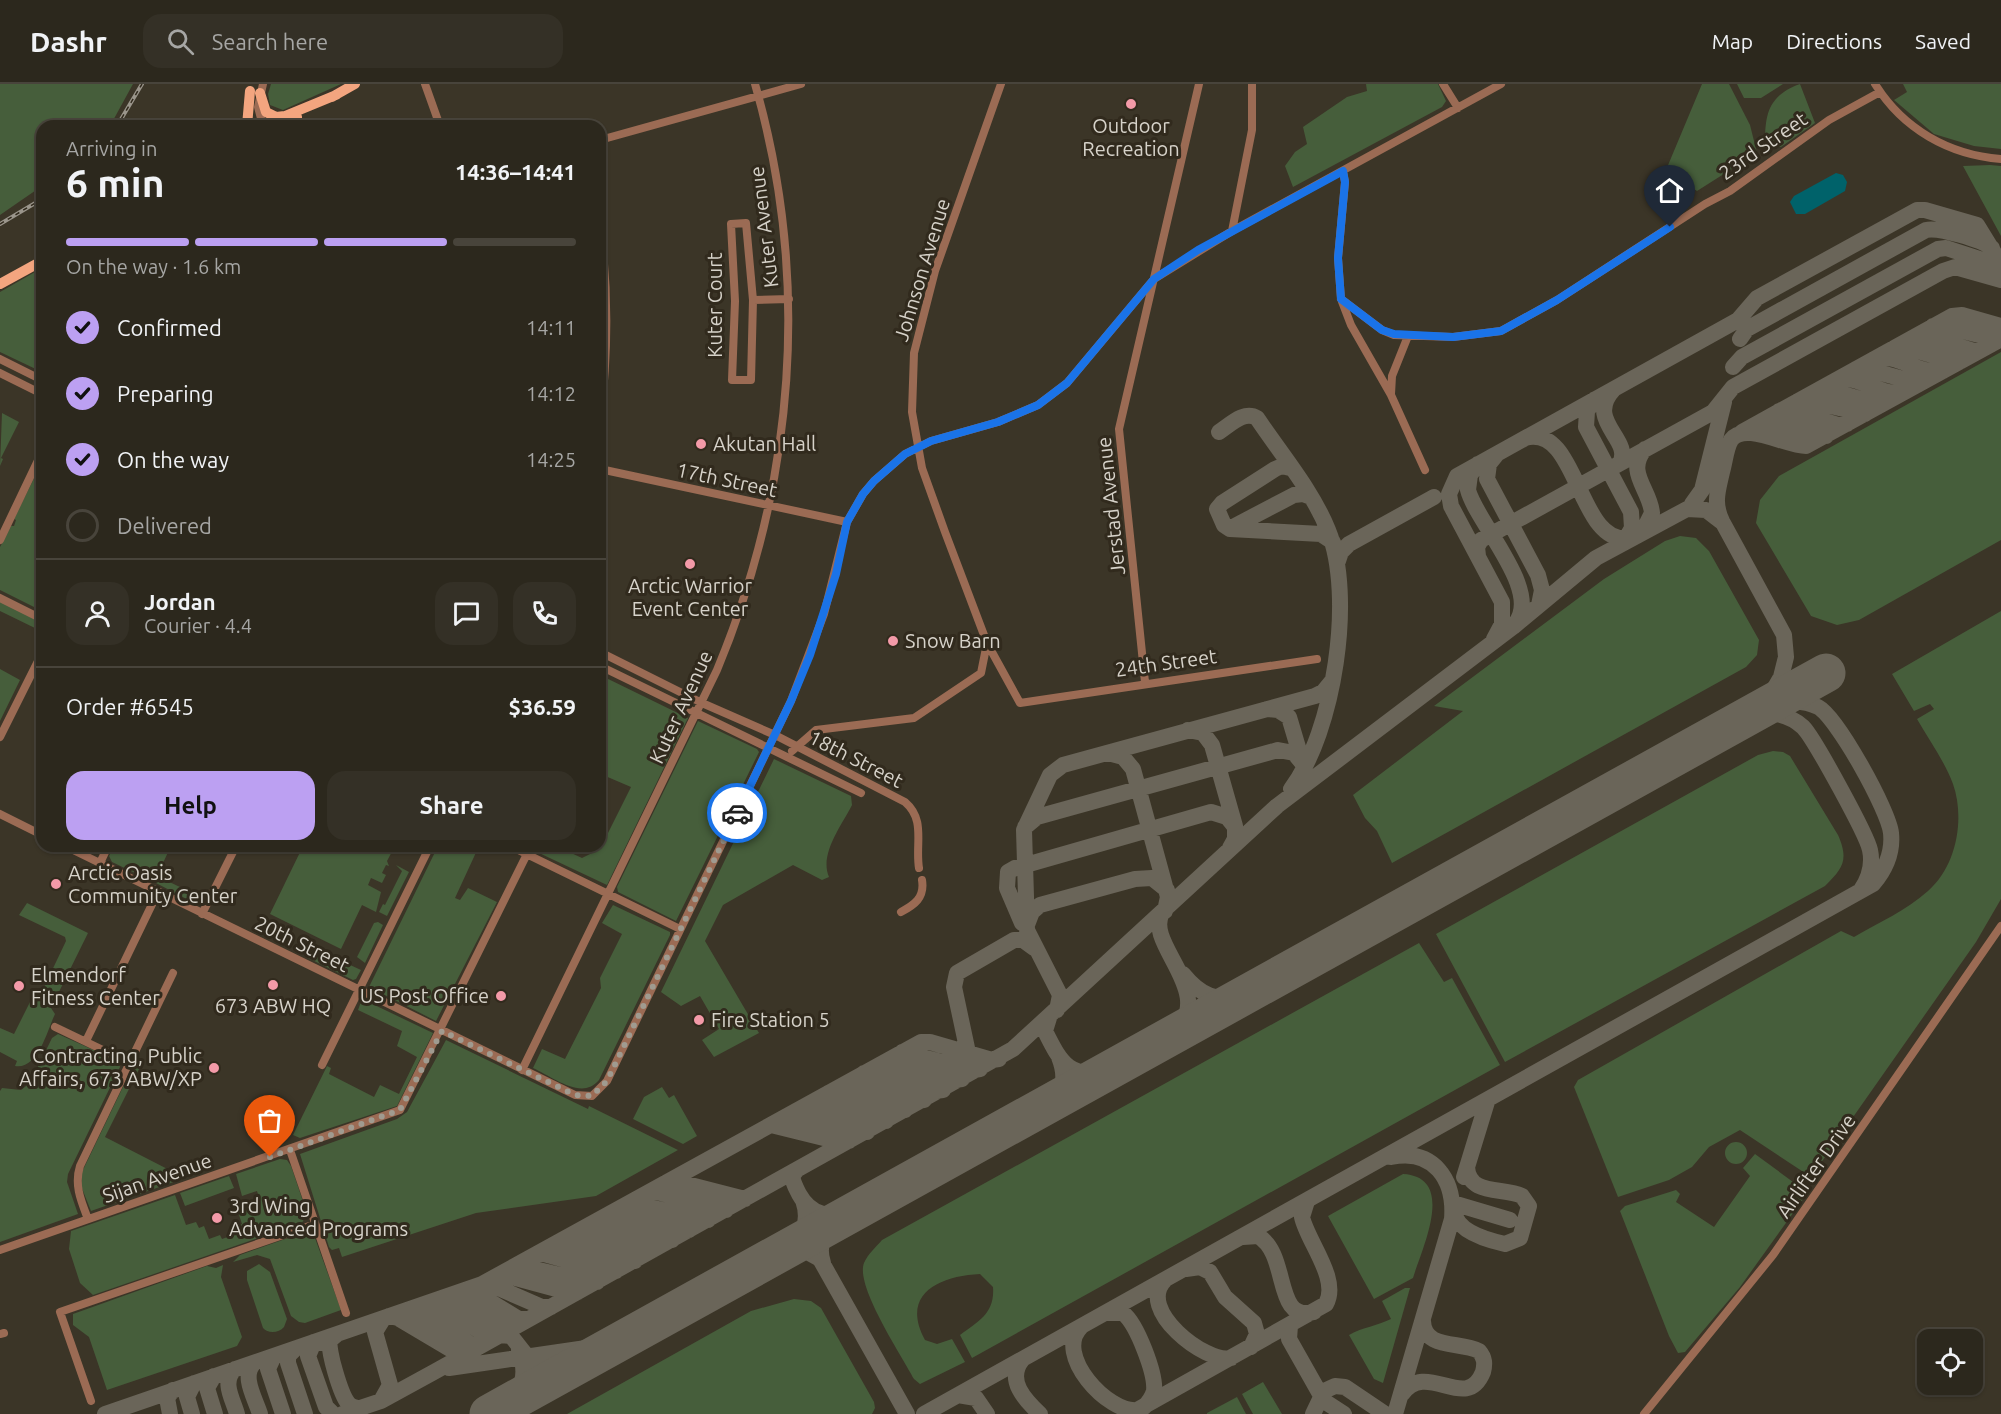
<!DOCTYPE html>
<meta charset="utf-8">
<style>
body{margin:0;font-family:Ubuntu,sans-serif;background:#343026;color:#f1f3f6;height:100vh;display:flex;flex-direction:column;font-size:22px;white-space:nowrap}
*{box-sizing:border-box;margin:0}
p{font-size:20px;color:#a6a6a4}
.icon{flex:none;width:33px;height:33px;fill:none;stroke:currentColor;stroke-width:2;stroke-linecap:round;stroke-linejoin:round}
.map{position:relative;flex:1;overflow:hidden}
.side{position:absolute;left:36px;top:36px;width:570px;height:732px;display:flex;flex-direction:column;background:#2c281d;border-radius:18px;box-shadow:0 2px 4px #0004,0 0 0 2px #48443b}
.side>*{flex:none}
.controls{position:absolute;left:1917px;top:1245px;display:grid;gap:12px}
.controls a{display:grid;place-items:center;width:66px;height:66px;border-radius:12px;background:#2c281d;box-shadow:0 2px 4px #0004,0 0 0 2px #48443b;font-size:30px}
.pin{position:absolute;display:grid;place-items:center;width:51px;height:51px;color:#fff;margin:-62px -26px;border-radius:50% 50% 50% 0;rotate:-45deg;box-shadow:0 0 6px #0007}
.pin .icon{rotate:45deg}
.courier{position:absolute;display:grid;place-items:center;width:60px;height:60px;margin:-30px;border:4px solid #1a73e8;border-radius:50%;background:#fff;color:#222;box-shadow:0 2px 8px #0007}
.headline em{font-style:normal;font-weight:600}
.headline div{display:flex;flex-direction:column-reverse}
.headline{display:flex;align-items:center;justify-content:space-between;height:102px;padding:0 30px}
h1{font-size:39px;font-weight:600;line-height:45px}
.bar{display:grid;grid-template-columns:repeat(4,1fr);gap:9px 6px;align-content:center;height:72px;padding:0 30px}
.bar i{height:8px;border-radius:4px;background:#48443b}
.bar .on{background:#bca0f2}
.bar p{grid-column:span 4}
.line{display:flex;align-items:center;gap:15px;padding:0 30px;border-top:2px solid #48443b}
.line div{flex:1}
.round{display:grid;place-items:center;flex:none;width:63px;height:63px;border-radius:18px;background:#343026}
ol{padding:0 30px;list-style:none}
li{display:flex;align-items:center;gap:18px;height:66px}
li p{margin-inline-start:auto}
li .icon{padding:6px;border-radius:50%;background:#bca0f2;color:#111;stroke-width:4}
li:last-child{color:#a6a6a4}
li i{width:33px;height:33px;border:3px solid #48443b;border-radius:50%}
.button{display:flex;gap:12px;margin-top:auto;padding:12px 30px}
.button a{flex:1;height:69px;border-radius:18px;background:#bca0f2;color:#111;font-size:24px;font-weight:600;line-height:69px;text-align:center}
.button a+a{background:#343026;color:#f1f3f6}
header{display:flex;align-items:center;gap:36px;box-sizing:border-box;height:84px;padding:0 30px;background:#2c281d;border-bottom:2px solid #48443b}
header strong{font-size:28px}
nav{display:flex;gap:33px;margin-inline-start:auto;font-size:21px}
.search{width:420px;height:54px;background:#343026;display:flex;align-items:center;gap:15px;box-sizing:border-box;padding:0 21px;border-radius:18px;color:#a6a6a4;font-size:22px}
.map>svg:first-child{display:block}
.green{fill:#465e3b}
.water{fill:#00626a}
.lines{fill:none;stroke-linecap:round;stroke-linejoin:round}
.taxiway{stroke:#6a6559;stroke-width:16}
.runway{stroke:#6a6559;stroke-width:39}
.minor{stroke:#9b6b54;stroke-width:8}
.major{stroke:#f3a57f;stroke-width:10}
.rail-casing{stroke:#9a958b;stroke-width:4}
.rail{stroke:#312a1d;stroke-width:1.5;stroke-dasharray:4.5;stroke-linecap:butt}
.done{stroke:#a09b90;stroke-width:6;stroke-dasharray:0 10.8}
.route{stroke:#1a73e8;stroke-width:8}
.poi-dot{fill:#f39aa8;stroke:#312a1d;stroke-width:2}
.labels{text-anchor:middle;stroke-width:6;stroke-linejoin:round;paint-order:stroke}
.poi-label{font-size:20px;fill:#d6d2c9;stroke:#312a1d;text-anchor:start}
.street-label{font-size:20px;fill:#d6d2c9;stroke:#312a1d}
</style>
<header>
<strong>Dashr</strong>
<div class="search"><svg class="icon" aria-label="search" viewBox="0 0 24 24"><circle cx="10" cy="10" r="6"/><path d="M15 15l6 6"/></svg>Search here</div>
<nav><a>Map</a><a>Directions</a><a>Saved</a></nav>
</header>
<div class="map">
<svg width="2001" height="1330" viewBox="0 0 2001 1330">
<rect width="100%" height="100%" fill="#3b3527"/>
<!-- green -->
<path class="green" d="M0,0H133L110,42H42V102L0,131Z
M271,0H341L283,26L270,21L268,10Z
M1366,0H1438L1446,17L1442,23L1293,103L1285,82L1295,68L1307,60L1303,43L1347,13L1367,7Z
M1702,0H1729L1750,41L1757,69L1697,107L1666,86Z
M1737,0H1783L1761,14H1744Z
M1800,0L1815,39L1781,63L1765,62C1765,31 1767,12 1800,0Z
M1903,0H2001V65L1974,62L1934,50L1894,16L1907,8Z
M1990,81L2001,82V152L1963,82Z
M42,184V288L0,268V208Z
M2001,268V456L1859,536L1837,541L1811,532L1756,439L1760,416L1779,392Z
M2,329L19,338L1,374L3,375L0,382Z
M42,378V527L0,506V463L11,442H14L16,436L14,435Z
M1680,452L1696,454L1709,467L1759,556L1757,571L1746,583L1392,779L1377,747L1365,734L1353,711L1463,627L1434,622L1604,495L1665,457Z
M0,517L42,537V552L37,549L39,546L0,527Z
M2001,527V815L1976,858L1811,1093L1740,1046L1709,1063L1692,1083L1669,1096L1618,1113L1574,1003L1578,996L1841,847L1854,853C1878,839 1907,826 1928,807C1957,782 1965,734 1953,700C1945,678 1929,656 1917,635L1934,625L1930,620L1914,627L1892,590Z
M0,585L20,596L0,637Z
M600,591L688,634L607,801L537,768L540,762H556L582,774L600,765L631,703L603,691L600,694Z
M698,637L757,665L759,668L676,837L618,808L617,803Z
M1773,667L1783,668L1790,672L1838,751C1849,776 1843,784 1825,802L1505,978L1436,850L1758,671Z
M774,675L851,712L852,721C842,741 819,770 829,793L822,796L793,781L723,821L705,857L759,949L714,973L702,956L719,945L700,912L681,922L661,908Z
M114,762H171L154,798L112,778L109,772Z
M303,762H395L387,777L389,782L386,781L382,789L386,791L382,799L371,794L368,801L381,808L376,828L362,821L341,865L270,830Z
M438,762H479L455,814L460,816L468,804L497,818L436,937L369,903Z
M396,781L409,788L387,832L379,828L383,820L385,821L402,787Z
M159,793L203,814L202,819L198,821L156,799Z
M27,819L88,849L51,924L55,930C47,947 38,986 15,982L17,977L0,968V944L14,950L30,918L36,920L66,857L65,853L19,831Z
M613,821L670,848V851L599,996C582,1017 553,993 533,984L542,965L565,975L601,904L600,894L622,850L602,839Z
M378,838L383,841L365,879L357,873L374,839Z
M1419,859L1444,898L1452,894L1500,981L972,1274L960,1251C979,1237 995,1229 993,1203L980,1190C939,1192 900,1210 925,1256L937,1260L952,1255L965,1278L920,1300L914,1295C902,1272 855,1202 864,1179C868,1170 876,1163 882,1156Z
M309,869L330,879L333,873L361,886L356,895L353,896L308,874Z
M362,915L433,949L397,1022L300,1054L293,1051L327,982L331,984L329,990L374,1013L380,1001L399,1010L417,973L397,962L402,947L358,926Z
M58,950L118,977L120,983L68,1090L67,1098L78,1130L0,1158V1007L2,1004L21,1006L30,999L52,954Z
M446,956L588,1025L589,1022L678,1066L596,1112L476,1129L342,1173L339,1164L332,1166L329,1163L300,1070L397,1035L407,1028Z
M134,980L140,983L105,1053L185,1094L91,1127L81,1102L82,1088Z
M662,1003L669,1014L674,1011L697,1052L683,1060L633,1035L644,1013Z
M1725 1069a11 11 0 1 1 22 0a11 11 0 1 1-22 0Z
M1755,1070L1804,1106L1806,1111L1740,1203L1685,1268L1678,1269L1669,1252L1620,1127L1625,1122L1676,1106L1680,1110L1676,1118L1714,1143L1750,1092L1743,1084Z
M280,1075L287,1076L291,1082L307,1129L302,1139L93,1211L80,1199L69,1165L71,1147L175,1111L186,1141L196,1138L199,1144L204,1142L209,1155L220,1151L222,1155L239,1149L237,1142L242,1140L238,1128L231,1130V1127L260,1117L257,1107L242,1112L236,1090Z
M1403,1090C1457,1093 1422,1164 1413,1194L1374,1215L1328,1132Z
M229,1092L234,1104L185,1122L180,1109Z
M305,1148L312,1149L315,1154L341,1226L305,1239L299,1238L291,1232L270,1175L257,1171L233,1178L240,1171Z
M259,1180L270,1188L287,1235L284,1243C279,1249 268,1250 263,1244L247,1196V1187Z
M223,1181L221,1193L242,1253L237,1262L107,1306L89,1253L73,1241V1230L207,1182L216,1184Z
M1405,1204H1410L1383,1299L1374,1295L1349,1251C1363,1243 1377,1242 1391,1235L1382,1217Z
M794,1215L811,1217L821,1224L874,1318L875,1324L872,1330H567L751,1227Z
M1263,1298L1282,1330H1253L1242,1310Z
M1237,1313L1246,1330H1207V1329Z"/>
<!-- water -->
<path class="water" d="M1836,89L1843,91L1847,98L1845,107L1805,130H1796L1790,118L1794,112Z"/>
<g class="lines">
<!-- taxiway -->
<path class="taxiway" d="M1933,242H1943L1999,256
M1914,253L1924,252L1974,267L1981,266
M1740,255L1747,245L1926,146C1939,143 1982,156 1992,164
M1894,264L1904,263L1953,277H1961
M1874,275C1897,268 1920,292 1943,287
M1733,283L1742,273L1938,165L1946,164L2001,182
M1856,285L1863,284L1914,298L1924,297
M1836,296C1858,289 1882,314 1904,308
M1614,305C1584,337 1633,355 1620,379
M1816,307L1825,305L1878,320L1884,319
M1595,315L1587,327L1586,343L1631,428L1632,444L1624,458
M1798,317L1805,316L1865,330
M1779,327L1788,326L1838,341L1847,340
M1760,338L1768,337L1826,352
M1219,348C1230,341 1244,326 1257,334C1281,370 1312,406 1328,446C1355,512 1334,648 1291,705
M1742,348L1952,232L1962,231L2001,242
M1525,354C1579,339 1577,463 1630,454
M1497,370L1489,380L1487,395L1538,491L1542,506L1539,521
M1478,380L1470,391L1468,406C1477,440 1543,507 1515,540
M1290,384L1282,382L1275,385L1222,419L1217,425L1224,441L1230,445L1321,450L1333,458
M1692,420L1702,406L1724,318
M1722,437C1713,419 1718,406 1722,388C1725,378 1726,364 1731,356C1744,337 1786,362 1806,362L2001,255
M1231,444L1294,411L1303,410L1311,413
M1643,447L1652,429C1650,405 1625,388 1645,365
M1478,472L1477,463L1481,456L1713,328L1733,303L1943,187L1955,183L2001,196
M1338,477L1341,468L1349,460L1434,413
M1494,555L1502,540V518L1451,422L1449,410L1457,392L1738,236L1757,214L1917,126H1925L1977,141L2001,180
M1267,625L1278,626L1289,633L1303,680
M1760,629C1776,628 1791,632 1803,643C1814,654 1867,751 1870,766C1873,780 1869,794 1861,806
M1188,646L1203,649L1212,661L1235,742
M1108,669L1123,673L1133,685L1168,813L1165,827
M1025,743L1037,733L1278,666L1294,669L1303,680
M1162,829C1144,861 1220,909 1172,952
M1022,839L1007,804L1008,788L1015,784L1211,728L1227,733L1235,743V755L1230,764
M1027,841L1032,828L1040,821L1135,795L1152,794L1167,806
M1183,890C1200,911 1217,919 1243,912
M1057,926L1060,911L1027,846L1024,746L1050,691L1063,681L1315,612L1323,608L1332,597
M1049,934L1045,947C1061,980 1071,996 1109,986
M902,968L974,986L980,985
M970,978L954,903L957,889L1014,856H1023L1034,864
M883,979L892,978L955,996L962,995
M864,989H874L935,1007L943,1006
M845,1000H857L916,1017L924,1016
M828,1009L899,1027L905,1026
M1052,1018C1065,1003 1066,991 1059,973
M809,1020L886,1037
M790,1031L867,1048
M771,1041L840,1058L849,1057
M1391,1073C1434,1064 1455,1096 1452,1135L1395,1330
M796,1087L792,1092C793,1099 796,1104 799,1110C812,1133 829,1133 852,1128
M1464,1093L1487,1018
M667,1098L675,1097L745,1115
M649,1109L657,1108L726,1126
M631,1119L708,1136
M1456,1120L1510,1136
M1454,1127C1456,1147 1487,1156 1505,1160L1520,1154L1529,1122L1522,1112C1503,1103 1469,1112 1467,1083
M612,1129L689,1146
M592,1140L600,1139L664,1157L672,1156
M573,1150L582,1149L644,1167L653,1166
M1243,1153L1258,1152C1290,1170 1273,1239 1314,1228
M555,1160L562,1159L626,1178L635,1177
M784,1167C802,1152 811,1140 803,1116
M537,1170H544L609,1188L616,1187
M777,1170L802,1165L820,1175L907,1330
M823,1179C817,1160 824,1150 837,1137
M518,1181L589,1198H597
M1186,1185L1200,1183L1210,1188L1225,1213L1254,1239L1257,1250L1251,1263
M501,1190L571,1209L578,1208
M1165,1196C1135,1225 1206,1280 1231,1274
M482,1200H489L542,1223H551
M465,1206L473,1207L519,1235H529
M445,1213L454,1214L505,1245L513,1244
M426,1220H435L488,1252L497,1253
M409,1226L417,1227L472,1261H482
M1106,1229H1123C1137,1240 1156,1290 1154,1307C1152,1314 1149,1318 1144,1323
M389,1232L398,1234L457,1269H467
M1290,1242L1289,1255L1324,1317L1344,1330
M1081,1243C1053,1270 1108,1330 1138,1326
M336,1251L330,1256C327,1265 341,1311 348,1319C351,1323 356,1324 361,1324
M500,1251L511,1252C534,1280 537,1294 578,1280
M321,1259L314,1258L308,1272L326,1323L333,1330
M295,1265L288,1272V1279L305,1330
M274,1272L268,1285L283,1330
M1022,1276C1006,1296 1025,1316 1040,1330
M254,1279C241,1292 255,1314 260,1330
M449,1284L593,1263L622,1256
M235,1285C221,1298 233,1315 237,1330
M214,1292L207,1304L215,1330
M1402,1310C1427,1275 1466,1330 1483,1288C1485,1280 1485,1274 1479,1267C1460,1257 1424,1266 1423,1237
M958,1311L976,1314L987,1330
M381,1317L390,1301L375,1248L383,1235
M500,1324C522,1307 529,1294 519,1266
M105,1330L482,1200L921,958H930L992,976L999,975
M170,1330L167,1314L173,1306
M192,1330L187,1313L194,1299
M342,1330L381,1317L434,1288L1013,965L1277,722L1513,543L1596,474L1687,425L1706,426L1723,439L1784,551L1786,573L1781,593L1770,612L1750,631
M924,1330L1873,800C1885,786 1893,768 1891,749C1889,727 1837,633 1818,623C1800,614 1783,618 1765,623
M1130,1330L1326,1220C1340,1195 1307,1157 1302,1133L1307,1117
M1313,1330L1324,1307L1335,1302L1345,1303L1385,1330"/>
<!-- runway -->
<path class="runway" d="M489,1330L1826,589"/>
<!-- minor -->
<path class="minor" d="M263,0L258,23L263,42
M425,0L440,42
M1001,0L935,187L914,269L912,328L922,384L945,448L987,559L1020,619L1317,575
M1443,0L1458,24
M1875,0C1903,45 1949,71 2001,75
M600,56L801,0
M1343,87L1345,98L1338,174L1341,215L1351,241L1391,311L1425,386
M746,139L753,216L751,296H732L735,217L731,140Z
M600,141C609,207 608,273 600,339
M1232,147L1252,46V0
M1341,215L1382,246L1394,251L1453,253L1501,247L1557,216L1705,120L1730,107L1829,36L1880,8
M753,216L789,215
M0,275L42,296
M0,289L42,310
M1391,310L1392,292L1408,252
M600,385L847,438
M0,456L42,368
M0,514L42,535
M600,568L702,619L775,651L905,718C926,736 915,760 919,784
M600,582L861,709
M1145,598L1119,345L1199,0
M0,653L42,569
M792,667L816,646L914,634L981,589L987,559
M0,730L42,751
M65,762L575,1011L592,1012L607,997L791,617L824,530L847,438L863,410L874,397L905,370L931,357L998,338L1038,321L1067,299L1154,195L1232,147L1501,0
M510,762L680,845
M100,779L108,762
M901,828C914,821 925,814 922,796
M202,830L236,762
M55,943L130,979
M86,957L158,808
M322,981L430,762
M522,986L717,586C795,399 811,195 755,0
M290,1066L346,1229
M88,1135C81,1117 74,1101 80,1082L173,889
M0,1166L400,1026L527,770
M0,1250L4,1249
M91,1317L60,1228L315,1140
M1644,1330L1773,1171L2001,842"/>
<!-- major -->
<path class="major" d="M260,9L266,28L276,33L285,32L336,11
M332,13L355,0
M247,42L250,7
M282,42L297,33
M0,200L42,177"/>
<defs>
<path id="rail" d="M117,42L142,0
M0,140L42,115"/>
</defs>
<!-- rail casing -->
<use href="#rail" class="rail-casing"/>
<!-- rail -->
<use href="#rail" class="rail"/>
</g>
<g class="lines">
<!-- done -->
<path class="done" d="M270,1073L400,1026L442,947L575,1011L592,1012L607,997L737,729"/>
<!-- route -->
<path class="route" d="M737,729L791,617L810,571L836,490L847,438L863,410L874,397L905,370L931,357L998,338L1038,321L1067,299L1154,195L1198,166L1343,87L1345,98L1338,174L1341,215L1382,246L1394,250L1453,253L1501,247L1557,216L1670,143"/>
</g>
<!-- markers -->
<g class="poi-dot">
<circle cx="1131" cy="20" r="6"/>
<circle cx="701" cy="360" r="6"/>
<circle cx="690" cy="480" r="6"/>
<circle cx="893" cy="557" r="6"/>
<circle cx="56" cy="800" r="6"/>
<circle cx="273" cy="901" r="6"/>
<circle cx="19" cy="902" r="6"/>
<circle cx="501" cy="912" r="6"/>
<circle cx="699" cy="936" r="6"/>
<circle cx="214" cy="984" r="6"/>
<circle cx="217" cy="1134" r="6"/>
</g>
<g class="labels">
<!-- poi labels -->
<g class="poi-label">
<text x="1131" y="49" text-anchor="middle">Outdoor<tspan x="1131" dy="23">Recreation</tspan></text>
<text x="713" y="367">Akutan Hall</text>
<text x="690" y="509" text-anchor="middle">Arctic Warrior<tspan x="690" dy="23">Event Center</tspan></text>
<text x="905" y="564">Snow Barn</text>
<text x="68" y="796">Arctic Oasis<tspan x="68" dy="23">Community Center</tspan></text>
<text x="31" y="898">Elmendorf<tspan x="31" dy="23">Fitness Center</tspan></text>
<text x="489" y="919" text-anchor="end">US Post Office</text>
<text x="273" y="929" text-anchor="middle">673 ABW HQ</text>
<text x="711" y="943">Fire Station 5</text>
<text x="202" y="979" text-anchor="end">Contracting, Public<tspan x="202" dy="23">Affairs, 673 ABW/XP</tspan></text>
<text x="229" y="1129">3rd Wing<tspan x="229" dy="23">Advanced Programs</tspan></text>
</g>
<!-- street labels -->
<g class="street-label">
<text transform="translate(1763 62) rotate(-35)" y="7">23rd Street</text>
<text transform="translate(764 143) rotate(-97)" y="7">Kuter Avenue</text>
<text transform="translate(922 186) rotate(-73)" y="7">Johnson Avenue</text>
<text transform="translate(715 221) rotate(-90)" y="7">Kuter Court</text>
<text transform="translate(727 396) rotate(12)" y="7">17th Street</text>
<text transform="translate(1111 422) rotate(-96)" y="7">Jerstad Avenue</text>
<text transform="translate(1166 579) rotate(-8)" y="7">24th Street</text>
<text transform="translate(681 623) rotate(-65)" y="7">Kuter Avenue</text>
<text transform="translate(856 675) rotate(27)" y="7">18th Street</text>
<text transform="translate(302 860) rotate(26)" y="7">20th Street</text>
<text transform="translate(1816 1082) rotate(-55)" y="7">Airlifter Drive</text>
<text transform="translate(157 1094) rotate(-19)" y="7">Sijan Avenue</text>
</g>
</g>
</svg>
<div class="controls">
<a><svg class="icon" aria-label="locate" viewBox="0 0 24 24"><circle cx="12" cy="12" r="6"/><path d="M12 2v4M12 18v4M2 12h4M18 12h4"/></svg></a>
</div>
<div class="pin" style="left:270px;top:1073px;background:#ea580c"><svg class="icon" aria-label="bag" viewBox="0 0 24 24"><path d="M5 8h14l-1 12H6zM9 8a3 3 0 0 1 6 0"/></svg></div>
<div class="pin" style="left:1670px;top:143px;background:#1f2937"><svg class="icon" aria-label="home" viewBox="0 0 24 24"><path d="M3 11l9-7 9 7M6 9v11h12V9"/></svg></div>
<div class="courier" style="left:737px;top:729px"><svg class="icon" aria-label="car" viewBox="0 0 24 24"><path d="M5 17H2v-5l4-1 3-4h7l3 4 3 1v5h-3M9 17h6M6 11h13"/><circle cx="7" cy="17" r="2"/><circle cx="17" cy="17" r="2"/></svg></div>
<section class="side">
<div class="headline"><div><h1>6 min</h1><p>Arriving in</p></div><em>14:36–14:41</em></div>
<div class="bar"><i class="on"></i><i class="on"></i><i class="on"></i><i></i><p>On the way · 1.6 km</p></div>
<ol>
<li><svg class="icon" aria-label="check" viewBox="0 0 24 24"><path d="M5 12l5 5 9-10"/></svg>Confirmed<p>14:11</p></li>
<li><svg class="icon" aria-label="check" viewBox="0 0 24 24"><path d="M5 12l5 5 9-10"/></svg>Preparing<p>14:12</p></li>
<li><svg class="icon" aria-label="check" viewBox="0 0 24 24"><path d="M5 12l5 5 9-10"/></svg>On the way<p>14:25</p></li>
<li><i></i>Delivered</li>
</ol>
<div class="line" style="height:108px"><a class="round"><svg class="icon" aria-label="person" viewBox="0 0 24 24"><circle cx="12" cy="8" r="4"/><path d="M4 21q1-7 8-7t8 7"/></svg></a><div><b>Jordan</b><p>Courier · 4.4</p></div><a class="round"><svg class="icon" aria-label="chat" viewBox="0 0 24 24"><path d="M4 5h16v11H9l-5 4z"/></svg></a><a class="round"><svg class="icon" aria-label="phone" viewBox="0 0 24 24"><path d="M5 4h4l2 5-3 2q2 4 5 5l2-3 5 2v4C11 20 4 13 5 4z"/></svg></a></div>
<div class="line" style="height:78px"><div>Order #6545</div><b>$36.59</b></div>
<div class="button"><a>Help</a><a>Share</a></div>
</section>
</div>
